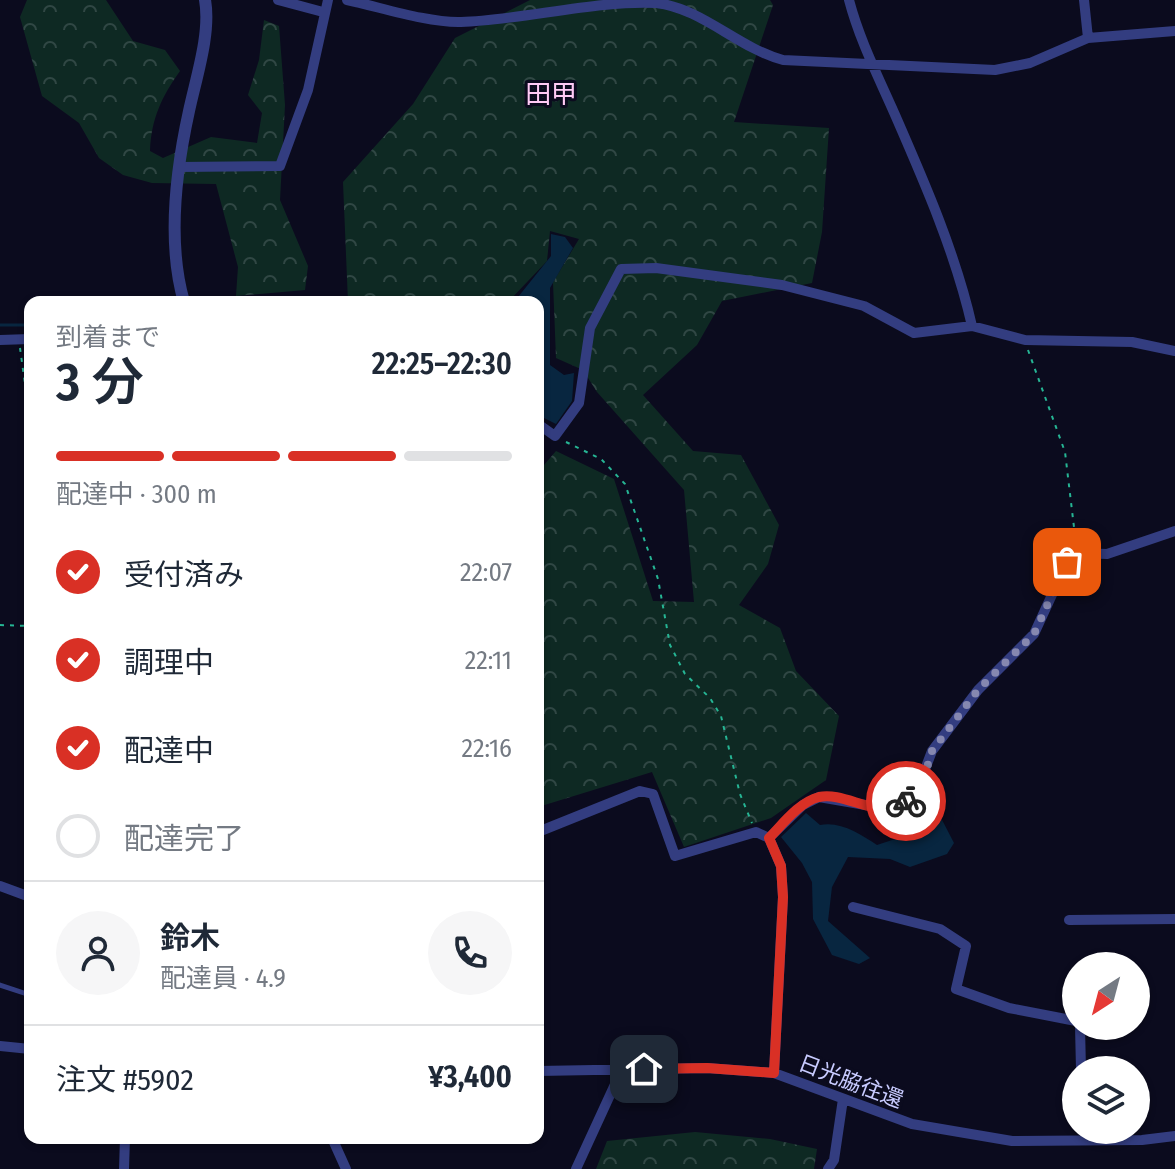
<!DOCTYPE html>
<html lang="ja">
<meta charset="utf-8">
<style>
body{margin:0;font-family:"Fira Sans Condensed","Noto Sans JP",sans-serif;background:#f6f6f7;color:#1f2937;height:100vh;display:flex;flex-direction:column;font-size:30px;white-space:nowrap}
*{box-sizing:border-box;margin:0}
p{font-size:26px;color:#747a83}
.icon{flex:none;width:44px;height:44px;fill:none;stroke:currentColor;stroke-width:2;stroke-linecap:round;stroke-linejoin:round}
.map{position:relative;flex:1;overflow:hidden}
.sheet{position:absolute;left:24px;top:296px;width:520px;height:848px;display:flex;flex-direction:column;background:#fff;border-radius:16px;box-shadow:0 2px 6px #0004}
.sheet>*{flex:none}
.needle{width:52px;rotate:216deg}
.buttons{position:absolute;left:1062px;top:952px;display:grid;gap:16px}
.buttons a{display:grid;place-items:center;width:88px;height:88px;border-radius:50%;background:#fff;box-shadow:0 2px 6px #0004;font-size:40px}
.pin{position:absolute;display:grid;place-items:center;width:68px;height:68px;color:#fff;margin:-34px;border-radius:16px;box-shadow:0 4px 12px #0006}
.courier{position:absolute;display:grid;place-items:center;width:80px;height:80px;margin:-40px;border:6px solid #d93025;border-radius:50%;background:#fff;color:#222;box-shadow:0 2px 10px #0007}
.head em{font-style:normal;font-weight:600}
.head div{display:flex;flex-direction:column-reverse}
.head{display:flex;align-items:center;justify-content:space-between;height:136px;padding:0 32px}
h1{font-size:52px;font-weight:600;line-height:60px}
.bar{display:grid;grid-template-columns:repeat(4,1fr);gap:12px 8px;align-content:center;height:96px;padding:0 32px}
.bar i{height:10px;border-radius:6px;background:#e0e1e3}
.bar .selected{background:#d93025}
.bar p{grid-column:span 4}
.line{display:flex;align-items:center;gap:20px;padding:0 32px;border-top:2px solid #e0e1e3}
.line div{flex:1}
.round{display:grid;place-items:center;flex:none;width:84px;height:84px;border-radius:42px;background:#f6f6f7}
ol{padding:0 32px;list-style:none}
li{display:flex;align-items:center;gap:24px;height:88px}
li p{margin-inline-start:auto}
li .icon{padding:8px;border-radius:50%;background:#d93025;color:#fff;stroke-width:4}
li:last-child{color:#747a83}
li i{width:44px;height:44px;border:4px solid #e0e1e3;border-radius:50%}
.map>svg:first-child{display:block}
.forest{fill:url(#forest-crowns)}
.water{fill:#082640}
.lines{fill:none;stroke-linecap:round;stroke-linejoin:round}
.stream{stroke:#082640;stroke-width:3}
.path{stroke:#26b594;stroke-width:2;stroke-dasharray:4 6;stroke-linecap:butt}
.service{stroke:#333d80;stroke-width:5}
.minor{stroke:#333d80;stroke-width:10}
.tertiary{stroke:#333d80;stroke-width:12}
.done{stroke:#8688b0;stroke-width:8;stroke-dasharray:0 14.4}
.route{stroke:#d93025;stroke-width:10}
.labels{text-anchor:middle;stroke-width:6;stroke-linejoin:round;paint-order:stroke}
.street-label{font-size:22px;fill:#c8cbff;stroke:#0b0b1e}
.quarter-label{font-size:26px;fill:#ffcaf5;stroke:#0b0b1e}
</style>
<div class="map">
<svg width="1175" height="1169" viewBox="0 0 1175 1169">
<defs>
<pattern id="forest-crowns" width="20" height="18" patternUnits="userSpaceOnUse" patternTransform="scale(2)"><rect width="20" height="18" fill="#0e2923"/><path d="M2 6a3 3 0 1 1 6 0M12 15a3 3 0 1 1 6 0" fill="none" stroke="#304744"/></pattern>
</defs>
<rect width="100%" height="100%" fill="#0b0b1e"/>
<!-- forest -->
<path class="forest" d="M27,0H106L133,41L165,50L180,71C162,96 151,119 150,151L163,158L211,137L257,143L262,113L248,95L259,60L264,20L279,26L285,105L280,200L308,266L305,290L236,296L238,267L216,184L152,183L123,175L99,158L79,123L42,96L20,17Z
M530,0H770L773,5L734,122L829,128L822,232L812,283L722,301L697,345L643,395L693,451L741,455L779,525L768,564L739,605L780,628L796,671L839,716L826,780L771,818L684,847L652,772L538,807V472L556,451L614,479L653,601L694,602L684,490L597,392L583,370L556,358L553,282L579,239L550,231L547,261L508,302H348L343,182L413,104L455,38Z
M695,1132L770,1139L817,1149L814,1169H596L607,1141Z"/>
<!-- water -->
<path class="water" d="M551,234L565,237L573,248L550,288V365L564,375L574,373L572,401L556,424L538,415V302H514L551,256Z
M806,813L820,825C841,821 860,834 877,845L898,838L909,841L927,828L930,816L939,814L954,843L947,854L910,867L890,859L848,857L832,887L828,921L870,958L859,964L832,955L813,919L812,882L802,863L781,837Z"/>
<g class="lines">
<!-- stream -->
<path class="stream" d="M0,325H30"/>
<!-- path -->
<path class="path" d="M20,348L30,420
M1028,350L1065,452L1076,544
M566,442L601,459L625,484L658,579L670,645L685,674L710,698L721,716L740,794L752,823
M0,625L30,626"/>
<!-- service -->
<path class="service" d="M0,985L30,995"/>
<!-- minor -->
<path class="minor" d="M278,0L323,12
M347,0C380,7 428,23 461,22C521,20 599,0 656,3C702,8 738,48 783,60L995,70L1030,63L1088,38L1175,31
M849,0C859,38 876,72 892,108C923,179 955,251 972,326
M1084,0L1088,38
M179,167L280,166L308,90L328,0
M0,340L30,339
M538,424L555,436L579,403L590,328L621,269L656,268L782,285L864,306L914,333L972,326L1025,340L1132,342L1175,351
M538,832L640,791L653,794L675,856L756,832L769,838L781,866L783,897L774,1073
M769,838L803,805L819,797L883,808L902,805L916,793L932,751L978,690L1034,634L1067,562L1077,553L1107,554L1175,531
M0,886L30,897
M853,907L940,929L966,946L956,989L1009,1008L1076,1021
M1069,920L1175,919
M1080,1026L1081,1070
M0,1046L30,1049
M538,1071L707,1068L774,1073L912,1124L1012,1141L1142,1140L1175,1136
M332,1138L346,1169
M124,1169L125,1138
M576,1169L622,1069
M828,1169L834,1160L843,1099"/>
<!-- tertiary -->
<path class="tertiary" d="M184,302C167,243 176,170 189,111C196,78 211,33 205,0"/>
</g>
<g class="lines">
<!-- done -->
<path class="done" d="M906,801L923,781L932,751L978,690L1034,634L1067,562"/>
<!-- route -->
<path class="route" d="M644,1069L707,1068L774,1073L783,897L781,866L769,838C782,825 799,802 819,797C847,791 879,822 906,801"/>
</g>
<g class="labels">
<!-- street labels -->
<g class="street-label">
<text transform="translate(851 1081) rotate(21)" y="8">日光脇往還</text>
</g>
<!-- quarter labels -->
<g class="quarter-label">
<text x="551" y="103">田甲</text>
</g>
</g>
</svg>
<div class="buttons">
<a><svg class="needle" viewBox="-14 -14 28 28"><path d="M0-13l5 13h-10z" fill="#e53935"/><path d="M0 13l5-13h-10z" fill="#747a83"/></svg></a>
<a><svg class="icon" aria-label="layers" viewBox="0 0 24 24"><path d="M12 4l9 5-9 5-9-5zM3 14l9 5 9-5"/></svg></a>
</div>
<div class="pin" style="left:1067px;top:562px;background:#ea580c"><svg class="icon" aria-label="bag" viewBox="0 0 24 24"><path d="M5 8h14l-1 12H6zM9 8a3 3 0 0 1 6 0"/></svg></div>
<div class="pin" style="left:644px;top:1069px;background:#1f2937"><svg class="icon" aria-label="home" viewBox="0 0 24 24"><path d="M3 11l9-7 9 7M6 9v11h12V9"/></svg></div>
<div class="courier" style="left:906px;top:801px"><svg class="icon" aria-label="bike" viewBox="0 0 24 24"><circle cx="6" cy="16" r="4"/><circle cx="18" cy="16" r="4"/><path d="M6 16l4-8h5l3 8M10 8l3 8H6M13 5h3"/></svg></div>
<section class="sheet">
<div class="head"><div><h1>3 分</h1><p>到着まで</p></div><em>22:25–22:30</em></div>
<div class="bar"><i class="selected"></i><i class="selected"></i><i class="selected"></i><i></i><p>配達中 · 300 m</p></div>
<ol>
<li><svg class="icon" aria-label="check" viewBox="0 0 24 24"><path d="M5 12l5 5 9-10"/></svg>受付済み<p>22:07</p></li>
<li><svg class="icon" aria-label="check" viewBox="0 0 24 24"><path d="M5 12l5 5 9-10"/></svg>調理中<p>22:11</p></li>
<li><svg class="icon" aria-label="check" viewBox="0 0 24 24"><path d="M5 12l5 5 9-10"/></svg>配達中<p>22:16</p></li>
<li><i></i>配達完了</li>
</ol>
<div class="line" style="height:144px"><a class="round"><svg class="icon" aria-label="person" viewBox="0 0 24 24"><circle cx="12" cy="8" r="4"/><path d="M4 21q1-7 8-7t8 7"/></svg></a><div><b>鈴木</b><p>配達員 · 4.9</p></div><a class="round"><svg class="icon" aria-label="phone" viewBox="0 0 24 24"><path d="M5 4h4l2 5-3 2q2 4 5 5l2-3 5 2v4C11 20 4 13 5 4z"/></svg></a></div>
<div class="line" style="height:104px"><div>注文 #5902</div><b>¥3,400</b></div>
</section>
</div>
